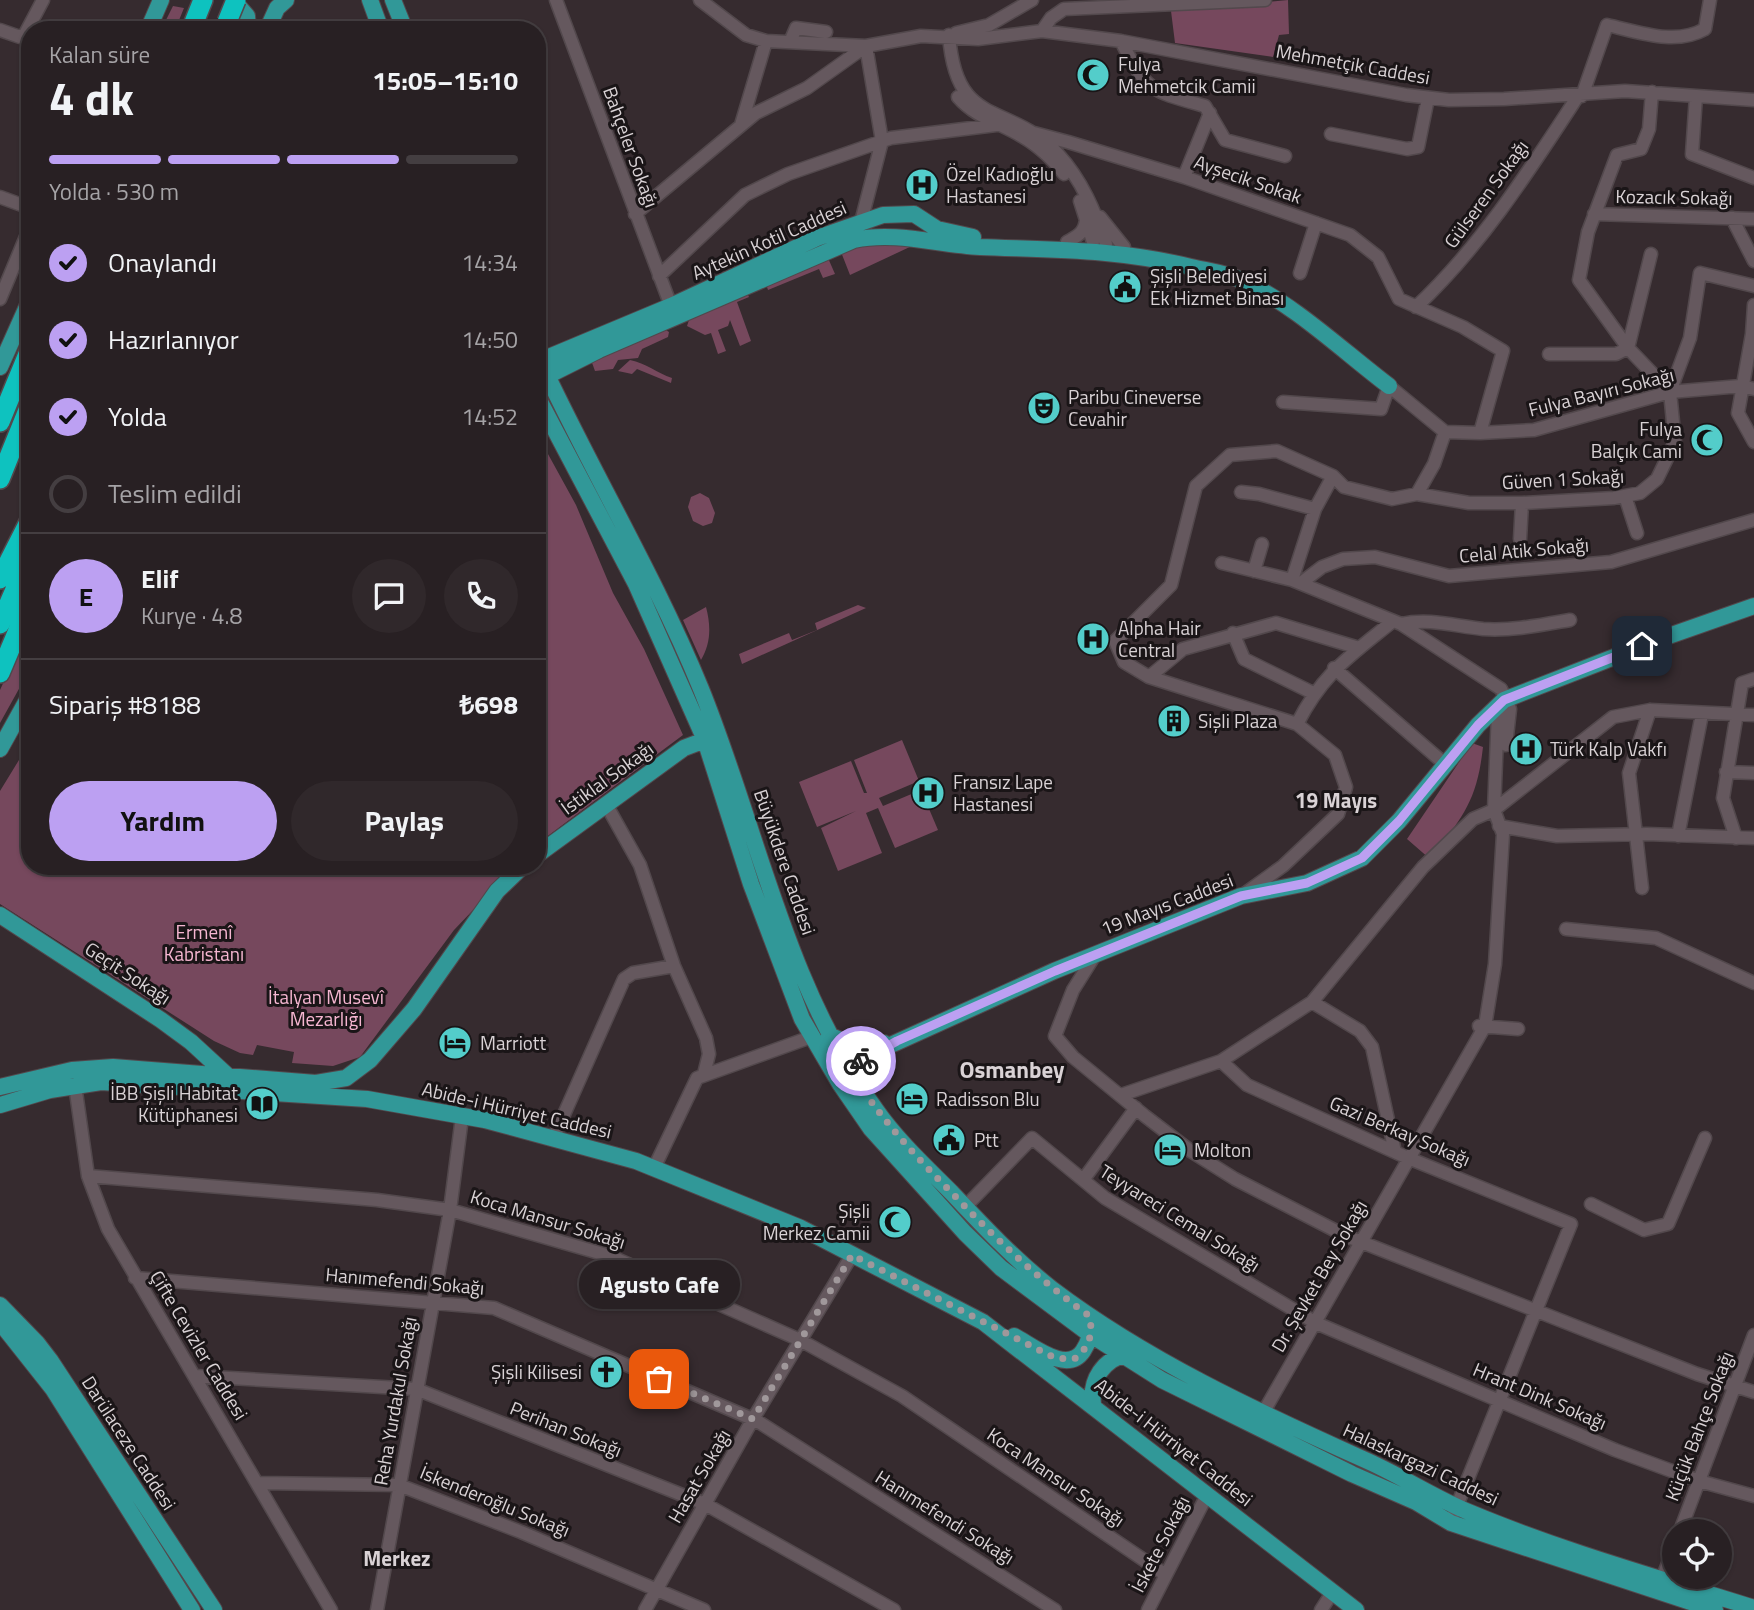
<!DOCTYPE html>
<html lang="tr">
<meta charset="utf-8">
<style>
body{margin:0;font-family:"Titillium Web",sans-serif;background:#30282b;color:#f1f3f6;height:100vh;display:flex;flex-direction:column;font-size:26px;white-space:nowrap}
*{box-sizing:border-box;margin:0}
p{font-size:23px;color:#a5a3a6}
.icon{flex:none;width:38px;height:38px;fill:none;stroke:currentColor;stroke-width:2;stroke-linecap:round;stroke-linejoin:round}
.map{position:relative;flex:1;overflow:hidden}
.sheet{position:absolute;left:21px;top:21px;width:525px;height:854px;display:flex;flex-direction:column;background:#282023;border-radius:28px;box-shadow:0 2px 5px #0004,0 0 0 2px #443e41}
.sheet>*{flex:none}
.fabs{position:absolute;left:1662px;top:1519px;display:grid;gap:14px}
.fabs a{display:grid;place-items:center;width:70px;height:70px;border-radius:50%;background:#282023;box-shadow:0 2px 5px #0004,0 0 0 2px #443e41;font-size:35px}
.pin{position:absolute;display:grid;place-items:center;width:60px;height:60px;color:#fff;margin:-30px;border-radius:14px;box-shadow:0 4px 10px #0006}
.courier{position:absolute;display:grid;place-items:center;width:70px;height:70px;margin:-35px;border:5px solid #bca0f2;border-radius:50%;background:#fff;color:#222;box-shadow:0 2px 9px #0007}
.bubble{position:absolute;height:49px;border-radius:24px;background:#282023;box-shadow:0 2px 5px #0004,0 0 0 2px #443e41;font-size:23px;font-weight:700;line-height:49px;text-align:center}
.headline em{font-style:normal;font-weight:700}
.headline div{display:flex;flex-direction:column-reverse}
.headline{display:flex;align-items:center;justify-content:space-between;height:119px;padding:0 28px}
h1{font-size:46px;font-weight:700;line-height:52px}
.bar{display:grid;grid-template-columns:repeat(4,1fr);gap:10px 7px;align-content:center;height:84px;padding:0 28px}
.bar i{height:9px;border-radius:5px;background:#443e41}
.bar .selected{background:#bca0f2}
.bar p{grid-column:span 4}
.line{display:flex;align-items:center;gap:18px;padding:0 28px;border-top:2px solid #443e41}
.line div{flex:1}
.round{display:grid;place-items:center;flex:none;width:74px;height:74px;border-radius:37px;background:#30282b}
ol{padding:0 28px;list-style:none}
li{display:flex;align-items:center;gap:21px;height:77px}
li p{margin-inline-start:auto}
li .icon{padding:7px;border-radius:50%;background:#bca0f2;color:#111;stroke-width:4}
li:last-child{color:#a5a3a6}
li i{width:38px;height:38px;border:4px solid #443e41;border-radius:50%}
.cta{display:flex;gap:14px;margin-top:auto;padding:14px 28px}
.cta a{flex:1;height:80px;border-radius:42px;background:#bca0f2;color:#111;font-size:28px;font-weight:700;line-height:80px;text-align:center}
.cta a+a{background:#30282b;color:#f1f3f6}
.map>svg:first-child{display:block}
.green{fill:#76485d}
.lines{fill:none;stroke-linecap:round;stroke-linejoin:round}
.minor-casing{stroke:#52484c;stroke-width:15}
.major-casing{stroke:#52484c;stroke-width:18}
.highway-casing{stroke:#52484c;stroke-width:22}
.minor{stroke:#65585e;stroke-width:12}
.major{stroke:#319898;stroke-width:16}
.highway{stroke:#0ec2bf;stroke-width:19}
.highway-bridge-casing{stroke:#52484c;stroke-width:22;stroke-linecap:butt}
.highway-bridge{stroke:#0ec2bf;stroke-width:19}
.done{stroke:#a0989b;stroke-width:7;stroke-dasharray:0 12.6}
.route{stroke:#bca0f2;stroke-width:9}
.labels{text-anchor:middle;stroke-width:6;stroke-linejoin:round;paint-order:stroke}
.poi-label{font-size:19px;fill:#d9d2d5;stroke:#1a1517;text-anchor:start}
.street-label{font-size:19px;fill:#d9d2d5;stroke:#1a1517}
.park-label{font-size:19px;fill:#f6b6d1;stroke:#1a1517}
.neighbourhood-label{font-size:21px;font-weight:bold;fill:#d9d2d5;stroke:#1a1517}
.quarter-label{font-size:23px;font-weight:bold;fill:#d9d2d5;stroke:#1a1517}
</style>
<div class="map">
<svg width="1754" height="1610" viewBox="0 0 1754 1610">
<rect width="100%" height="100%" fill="#362b2f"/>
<!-- green -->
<path class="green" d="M1288,0L1289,34L1279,35L1273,57L1175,43L1171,11Z
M173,6L184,8L175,30H161Z
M861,243L914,245L850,275L841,252Z
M828,258L835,274L823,278L819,269L768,290L766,284Z
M747,293L749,297L737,302L751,341L740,346L730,320L728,326L718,330L726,351L718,354L711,333L705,335L687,326L690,317Z
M664,329L669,332L668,337L642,349L638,358L618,360L613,369L595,371L591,360Z
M630,360C646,363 657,373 672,378L671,383L637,369L632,374L618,371Z
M537,434L576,505L613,593L644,649L683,735L537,844Z
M700,493L709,498L715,513L712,523L703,526L693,521L688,507L691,497Z
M858,605L866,608L742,664L739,654L789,633L792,640L817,630L815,623Z
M706,607C711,626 711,643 701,660L683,620Z
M30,625V669L0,723V690Z
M902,740L919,781L879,798L883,806L921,790L938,830L895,848L878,808L866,813L882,853L838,871L821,828L856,811L817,827L799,782L851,761L864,793H867L854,760Z
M30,742V866H510L496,886L454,930L360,1057L333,1066L292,1063L294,1052L257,1045L253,1055L240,1053L214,1041L0,904V791Z
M1472,743L1483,747C1477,801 1463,817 1430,859L1407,839Z"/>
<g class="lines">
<defs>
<path id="minor" d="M556,0L671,306
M700,0L746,35L766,41L866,46L921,36L978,39L1042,31L1121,41L1406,95L1449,100L1504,99L1625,91L1754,100
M0,30L20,37L25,34L43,0
M1042,31L1051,18L1064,9L1265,0
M956,33L989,25L1032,0
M949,35C956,131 1008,100 1058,154C1082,180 1095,212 1106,244
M1121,41C1147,92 1151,91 1205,106L1225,140L1285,156
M790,42L796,28L826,32
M1652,92L1649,129L1641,149L1617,155L1588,232L1579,280L1628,348L1670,392
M1582,96L1607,25C1639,32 1675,46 1705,29L1710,0
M1696,96L1692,154L1754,178
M958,97C976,118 1001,123 1023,137C1037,145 1054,160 1064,174
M741,125L766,41
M1331,134L1407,149L1418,147L1428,98
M1024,137L1034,133L1068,142L1184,177L1350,235L1378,257L1399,299L1463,327L1503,351L1480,433
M1184,177L1210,113
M0,197L30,208
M1080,201L1093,242
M635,214L756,113L807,88L866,46
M1594,214L1754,219
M1100,217L1124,247
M1732,218L1754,261
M861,222L882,141L866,46
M1067,242C1077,236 1085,233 1086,219
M1300,273L1316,223
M659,276L745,195L788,174L891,138L996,125
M0,299L30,227
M1754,305L1752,334L1738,413L1754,442
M1416,307C1481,246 1529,171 1578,96
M1628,348L1651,254
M1549,354H1616L1628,348
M1283,402L1381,409L1389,386L1445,432L1480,433L1534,430L1670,392L1741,386L1754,389
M1241,492L1259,494L1315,509
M1417,494L1434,464L1445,432
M1625,496L1637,533
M1520,539L1522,503
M1222,563L1292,580L1401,624L1501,689L1510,709L1506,745
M1254,571L1262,544
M1292,580L1315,509L1333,476
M1301,583L1322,567L1343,559L1375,557L1449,576L1611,562L1754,520
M1401,624C1430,618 1454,626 1483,629C1512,631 1541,625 1570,620
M1233,633L1244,659L1313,693
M1334,668L1446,765
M1149,677L1183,649L1276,623L1359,648
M1297,724C1323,673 1350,656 1393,621
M1726,772L1754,773
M607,806L640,865L674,966L706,1038L709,1054L704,1074
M1499,826L1557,836L1647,834L1754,838
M1678,836L1702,714
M1736,838L1723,798L1742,683L1754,679
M1642,888L1629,773L1650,710
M1244,894L1283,866L1338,814L1346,787L1335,755L1297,724L1149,677L1124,662L1115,641L1171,585L1196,486L1230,455L1277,451L1333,476L1344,487L1392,499L1417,494L1469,503H1522L1614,498L1640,493L1657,479L1675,442L1670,392L1690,338L1700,273L1754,286
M1566,929L1656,938L1754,983
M1095,955L1073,990L1055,1036L1073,1057L1145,1116L1192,1152L1235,1179L1346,1236L1697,1374L1754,1392
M1312,1002L1360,1031L1372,1047L1395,1152
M1479,1026L1518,1029
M1221,1061L1247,1085L1408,1158L1571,1224L1454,1513
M75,1085L88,1176L108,1229L331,1610
M1121,1095L1221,1061L1312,1002L1423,867L1473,819L1494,810L1613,717L1650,710L1754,715
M554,1137L624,979L633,973L674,966
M654,1168L697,1078L811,1037
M88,1176L377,1200L450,1210L610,1256L800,1340L902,1396L1166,1575
M1083,1180L1136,1108
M1591,1204L1644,1230L1668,1224L1705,1138
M965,1207L1032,1138L1105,1198L1316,1323L1615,1450L1699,1481L1754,1496
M135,1278L494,1308L757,1421L1055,1610
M195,1376L416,1389L705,1504L894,1610
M1263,1413L1485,1026L1495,964L1503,834L1494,810L1498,712L1502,704
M260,1483L399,1485L521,1532L704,1610
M1680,1531L1754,1335
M1662,1579L1675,1545
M377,1610L450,1210L462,1117
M645,1610L753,1419L852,1255
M1148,1610L1207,1495
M1321,1610L1332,1593"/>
<path id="major" d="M233,0L247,16L248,30
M370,0L381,30
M393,0L405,30
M148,30L161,0
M267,30L277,8L286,0
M537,354C589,467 654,574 701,689C758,830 785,985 876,1110C897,1140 925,1166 951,1192C983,1226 1015,1260 1052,1289C1146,1360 1256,1411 1363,1459C1400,1475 1434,1498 1471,1513C1562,1551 1659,1578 1754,1608
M537,362L671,306L817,238L883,215L914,214L937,229L973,237
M0,367L30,300
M537,381L599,350L854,240C896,231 938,245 980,247C1054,250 1119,249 1191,267C1208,271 1227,273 1243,281C1294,304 1344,352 1389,386
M537,396L636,584L705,740L751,884L802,1019L840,1084L871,1129L965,1233L1001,1268L1091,1335L1162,1380L1352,1474L1416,1502L1451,1523L1715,1610
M0,749L30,695
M537,855L684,748L705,740
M0,915L161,1020L191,1042L229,1077
M829,1035L852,1045L884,1043
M852,1073L862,1059L873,1053L1054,971L1241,896L1307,883L1362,858L1399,821L1478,725L1504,700L1663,638L1754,606
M0,1087L72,1070L113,1067L316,1083L346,1078L370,1060L414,1009L497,891L523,866
M0,1105L50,1090L101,1082L367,1099L485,1120L636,1161L801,1228L983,1322L1356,1610
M0,1305L37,1343L50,1360L214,1610
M0,1322L53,1389L192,1610
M1014,1336C1032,1345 1067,1375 1083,1351C1089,1342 1091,1335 1091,1325
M1093,1404C1090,1379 1103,1360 1128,1353"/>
<path id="highway" d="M191,30L203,0
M0,422L30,349
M0,479L30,405
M0,579L30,520
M0,624L30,555
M0,673L30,602"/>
</defs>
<!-- minor casing -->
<use href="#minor" class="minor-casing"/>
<!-- major casing -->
<use href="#major" class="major-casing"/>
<!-- highway casing -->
<use href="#highway" class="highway-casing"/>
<!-- minor -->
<use href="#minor" class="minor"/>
<!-- major -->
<use href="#major" class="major"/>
<!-- highway -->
<use href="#highway" class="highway"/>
<defs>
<path id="highway-bridge" d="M227,22L236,0"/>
</defs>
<!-- highway-bridge casing -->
<use href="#highway-bridge" class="highway-bridge-casing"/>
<!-- highway-bridge -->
<use href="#highway-bridge" class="highway-bridge"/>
</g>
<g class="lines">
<!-- done -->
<path class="done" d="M659,1379L753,1419L852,1255L1055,1358L1074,1359C1089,1349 1095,1331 1088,1315C1038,1279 995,1238 952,1193C915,1156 880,1118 852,1073L861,1061"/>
<!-- route -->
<path class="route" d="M861,1061L897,1041L1055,971L1241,896L1307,883L1362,858L1399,821L1478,725L1504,700L1642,646"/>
</g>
<!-- icons -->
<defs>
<symbol id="mosque-disc" viewBox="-11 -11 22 22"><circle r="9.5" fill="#53cdca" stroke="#1a1517"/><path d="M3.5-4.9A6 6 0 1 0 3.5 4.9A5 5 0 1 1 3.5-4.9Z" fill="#111"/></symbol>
<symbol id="hospital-disc" viewBox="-11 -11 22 22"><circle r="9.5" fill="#53cdca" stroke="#1a1517"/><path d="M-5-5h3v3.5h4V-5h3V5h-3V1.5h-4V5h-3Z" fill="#111"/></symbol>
<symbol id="civic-disc" viewBox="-11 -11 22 22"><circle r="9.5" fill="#53cdca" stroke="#1a1517"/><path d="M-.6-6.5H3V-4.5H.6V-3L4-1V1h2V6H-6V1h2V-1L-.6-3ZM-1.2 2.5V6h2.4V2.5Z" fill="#111"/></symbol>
<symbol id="theatre-disc" viewBox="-11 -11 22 22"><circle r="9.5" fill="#53cdca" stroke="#1a1517"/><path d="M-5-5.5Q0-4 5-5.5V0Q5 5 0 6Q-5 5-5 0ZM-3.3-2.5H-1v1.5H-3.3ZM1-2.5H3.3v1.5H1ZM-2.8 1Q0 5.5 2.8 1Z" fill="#111"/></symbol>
<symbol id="building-disc" viewBox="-11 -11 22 22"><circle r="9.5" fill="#53cdca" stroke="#1a1517"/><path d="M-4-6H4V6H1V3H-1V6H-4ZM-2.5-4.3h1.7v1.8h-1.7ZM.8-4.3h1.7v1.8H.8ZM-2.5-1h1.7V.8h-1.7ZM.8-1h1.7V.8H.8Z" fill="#111"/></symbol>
<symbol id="hotel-disc" viewBox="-11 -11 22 22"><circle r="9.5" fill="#53cdca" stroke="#1a1517"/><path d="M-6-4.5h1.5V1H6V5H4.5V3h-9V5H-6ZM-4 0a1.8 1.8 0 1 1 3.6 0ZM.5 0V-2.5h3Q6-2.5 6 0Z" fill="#111"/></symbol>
<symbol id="library-disc" viewBox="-11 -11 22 22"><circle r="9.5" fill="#53cdca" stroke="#1a1517"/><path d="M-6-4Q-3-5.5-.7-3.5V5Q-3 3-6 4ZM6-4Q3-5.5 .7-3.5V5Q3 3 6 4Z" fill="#111"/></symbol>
<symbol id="church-disc" viewBox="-11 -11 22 22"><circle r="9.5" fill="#53cdca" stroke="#1a1517"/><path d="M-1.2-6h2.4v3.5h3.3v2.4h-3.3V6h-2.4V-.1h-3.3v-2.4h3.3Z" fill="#111"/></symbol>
</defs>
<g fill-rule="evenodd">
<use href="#mosque-disc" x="1074" y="56" width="38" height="38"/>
<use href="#hospital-disc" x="903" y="166" width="38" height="38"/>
<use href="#civic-disc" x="1106" y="268" width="38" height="38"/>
<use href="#theatre-disc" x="1025" y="389" width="38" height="38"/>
<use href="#mosque-disc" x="1688" y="421" width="38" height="38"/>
<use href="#hospital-disc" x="1074" y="620" width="38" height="38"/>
<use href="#building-disc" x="1155" y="702" width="38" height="38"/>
<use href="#hospital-disc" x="1507" y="730" width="38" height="38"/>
<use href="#hospital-disc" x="909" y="774" width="38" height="38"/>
<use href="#hotel-disc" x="436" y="1024" width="38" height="38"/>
<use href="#hotel-disc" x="893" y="1080" width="38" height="38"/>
<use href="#library-disc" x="243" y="1085" width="38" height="38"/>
<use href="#civic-disc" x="930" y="1121" width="38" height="38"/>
<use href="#hotel-disc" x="1151" y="1131" width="38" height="38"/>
<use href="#mosque-disc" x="876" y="1203" width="38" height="38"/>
<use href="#church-disc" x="587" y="1353" width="38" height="38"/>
</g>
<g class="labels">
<!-- poi labels -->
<g class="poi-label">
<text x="1118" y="71">Fulya<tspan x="1118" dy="22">Mehmetcik Camii</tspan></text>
<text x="946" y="181">Özel Kadıoğlu<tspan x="946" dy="22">Hastanesi</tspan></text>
<text x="1150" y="283">Şişli Belediyesi<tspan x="1150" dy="22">Ek Hizmet Binası</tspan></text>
<text x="1068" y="404">Paribu Cineverse<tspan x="1068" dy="22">Cevahir</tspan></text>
<text x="1682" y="436" text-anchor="end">Fulya<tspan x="1682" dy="22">Balçık Cami</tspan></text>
<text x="1118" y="635">Alpha Hair<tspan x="1118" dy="22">Central</tspan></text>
<text x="1198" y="728">Sişli Plaza</text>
<text x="1550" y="756">Türk Kalp Vakfı</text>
<text x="953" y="789">Fransız Lape<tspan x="953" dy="22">Hastanesi</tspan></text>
<text x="480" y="1050">Marriott</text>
<text x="238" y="1100" text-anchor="end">İBB Şişli Habitat<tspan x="238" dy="22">Kütüphanesi</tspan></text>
<text x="936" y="1106">Radisson Blu</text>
<text x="974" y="1147">Ptt</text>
<text x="1194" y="1157">Molton</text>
<text x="870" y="1218" text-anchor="end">Şişli<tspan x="870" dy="22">Merkez Camii</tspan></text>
<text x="582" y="1379" text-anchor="end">Şişli Kilisesi</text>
</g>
<!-- street labels -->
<g class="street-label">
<text transform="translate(1353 64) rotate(10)" y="7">Mehmetçik Caddesi</text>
<text transform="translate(631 147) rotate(70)" y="7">Bahçeler Sokağı</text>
<text transform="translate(1248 179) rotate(19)" y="7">Ayşecik Sokak</text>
<text transform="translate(1486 194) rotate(-54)" y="7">Gülseren Sokağı</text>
<text transform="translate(1674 197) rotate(1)" y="7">Kozacık Sokağı</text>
<text transform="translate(769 240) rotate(-24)" y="7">Aytekin Kotil Caddesi</text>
<text transform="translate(1601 392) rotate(-14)" y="7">Fulya Bayırı Sokağı</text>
<text transform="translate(1563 479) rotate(-3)" y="7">Güven 1 Sokağı</text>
<text transform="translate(1524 550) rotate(-5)" y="7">Celal Atik Sokağı</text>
<text transform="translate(607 778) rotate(-36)" y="7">İstiklal Sokağı</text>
<text transform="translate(785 862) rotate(71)" y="7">Büyükdere Caddesi</text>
<text transform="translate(1167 904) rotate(-21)" y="7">19 Mayıs Caddesi</text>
<text transform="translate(128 973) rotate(33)" y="7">Geçit Sokağı</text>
<text transform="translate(517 1110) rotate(13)" y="7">Abide-i Hürriyet Caddesi</text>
<text transform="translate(1400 1131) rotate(23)" y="7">Gazi Berkay Sokağı</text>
<text transform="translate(1180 1218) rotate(32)" y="7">Teyyareci Cemal Sokağı</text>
<text transform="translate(548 1219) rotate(17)" y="7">Koca Mansur Sokağı</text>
<text transform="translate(1319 1276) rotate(-60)" y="7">Dr. Şevket Bey Sokağı</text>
<text transform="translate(405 1281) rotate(5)" y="7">Hanımefendi Sokağı</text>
<text transform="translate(199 1345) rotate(59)" y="7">Çifte Cevizler Caddesi</text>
<text transform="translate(1540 1396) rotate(23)" y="7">Hrant Dink Sokağı</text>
<text transform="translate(395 1401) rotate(-80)" y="7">Reha Yurdakul Sokağı</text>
<text transform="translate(1699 1426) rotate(-69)" y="7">Küçük Bahçe Sokağı</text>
<text transform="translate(566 1429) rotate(22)" y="7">Perihan Sokağı</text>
<text transform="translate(1174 1442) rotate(38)" y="7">Abide-i Hürriyet Caddesi</text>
<text transform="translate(129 1443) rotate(57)" y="7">Darülaceze Caddesi</text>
<text transform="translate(1421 1464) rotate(25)" y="7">Halaskargazi Caddesi</text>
<text transform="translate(699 1476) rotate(-60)" y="7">Hasat Sokağı</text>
<text transform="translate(1056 1477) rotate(34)" y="7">Koca Mansur Sokağı</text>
<text transform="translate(495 1501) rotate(22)" y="7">İskenderoğlu Sokağı</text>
<text transform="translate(945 1517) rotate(32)" y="7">Hanımefendi Sokağı</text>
<text transform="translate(1160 1544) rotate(-63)" y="7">İskete Sokağı</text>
</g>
<!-- park labels -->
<g class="park-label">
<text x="204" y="939">Ermenî<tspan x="204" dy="22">Kabristanı</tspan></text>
<text x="326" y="1004">İtalyan Musevî<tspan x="326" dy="22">Mezarlığı</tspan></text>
</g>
<!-- neighbourhood labels -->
<g class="neighbourhood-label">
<text x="1336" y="808">19 Mayıs</text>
<text x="397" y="1566">Merkez</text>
</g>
<!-- quarter labels -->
<g class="quarter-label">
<text x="1012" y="1078">Osmanbey</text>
</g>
</g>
</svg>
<div class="fabs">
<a><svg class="icon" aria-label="locate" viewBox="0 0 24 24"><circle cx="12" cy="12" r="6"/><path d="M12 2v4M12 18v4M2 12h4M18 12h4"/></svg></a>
</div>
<div class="pin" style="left:659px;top:1379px;background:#ea580c"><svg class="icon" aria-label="bag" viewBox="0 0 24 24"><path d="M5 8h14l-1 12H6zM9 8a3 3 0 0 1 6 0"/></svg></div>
<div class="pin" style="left:1642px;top:646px;background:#1f2937"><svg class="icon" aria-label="home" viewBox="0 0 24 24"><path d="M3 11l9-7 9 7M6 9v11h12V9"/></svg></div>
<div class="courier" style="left:861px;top:1061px"><svg class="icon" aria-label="bike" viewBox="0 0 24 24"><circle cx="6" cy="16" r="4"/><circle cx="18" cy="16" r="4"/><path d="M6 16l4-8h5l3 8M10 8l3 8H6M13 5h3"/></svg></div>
<div class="bubble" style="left:579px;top:1260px;width:161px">Agusto Cafe</div>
<section class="sheet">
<div class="headline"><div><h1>4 dk</h1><p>Kalan süre</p></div><em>15:05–15:10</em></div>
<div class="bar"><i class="selected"></i><i class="selected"></i><i class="selected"></i><i></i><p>Yolda · 530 m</p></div>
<ol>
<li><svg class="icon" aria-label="check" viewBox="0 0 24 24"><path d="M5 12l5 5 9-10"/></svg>Onaylandı<p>14:34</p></li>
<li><svg class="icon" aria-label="check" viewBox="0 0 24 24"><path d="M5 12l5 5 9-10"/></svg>Hazırlanıyor<p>14:50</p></li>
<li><svg class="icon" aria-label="check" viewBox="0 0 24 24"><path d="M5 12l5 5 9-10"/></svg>Yolda<p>14:52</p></li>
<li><i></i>Teslim edildi</li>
</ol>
<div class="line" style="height:126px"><b class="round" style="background:#bca0f2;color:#111">E</b><div><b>Elif</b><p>Kurye · 4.8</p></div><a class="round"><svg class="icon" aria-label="chat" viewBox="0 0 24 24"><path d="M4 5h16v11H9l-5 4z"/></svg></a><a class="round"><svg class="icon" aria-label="phone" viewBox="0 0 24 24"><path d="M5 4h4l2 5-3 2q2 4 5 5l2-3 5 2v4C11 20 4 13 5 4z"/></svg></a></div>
<div class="line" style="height:91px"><div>Sipariş #8188</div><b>₺698</b></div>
<div class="cta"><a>Yardım</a><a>Paylaş</a></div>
</section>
</div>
